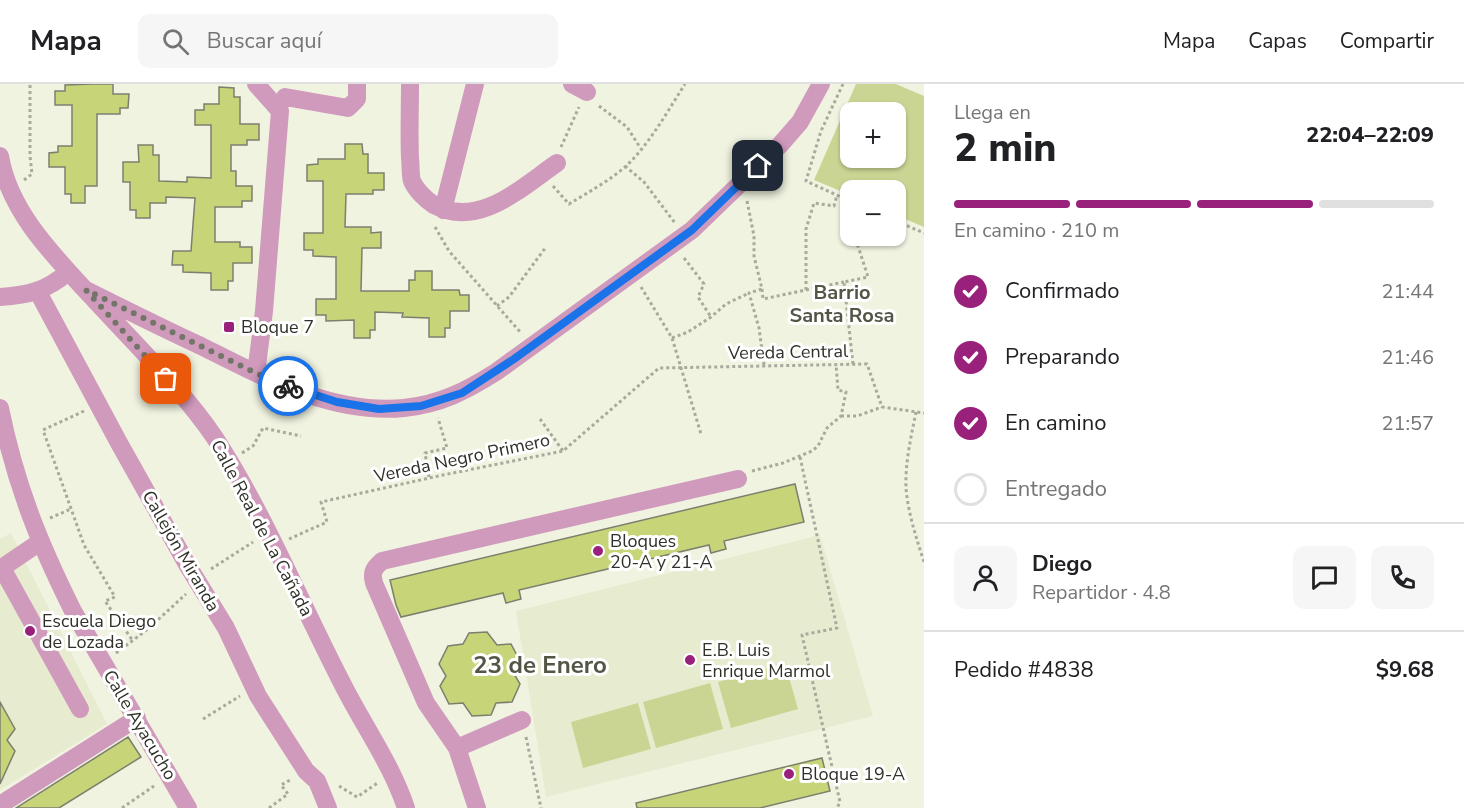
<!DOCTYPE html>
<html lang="es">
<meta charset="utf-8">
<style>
body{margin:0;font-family:"Nunito Sans",sans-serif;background:#f6f6f6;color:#202124;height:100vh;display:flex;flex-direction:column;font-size:22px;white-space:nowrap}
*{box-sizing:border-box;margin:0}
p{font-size:20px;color:#757577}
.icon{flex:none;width:33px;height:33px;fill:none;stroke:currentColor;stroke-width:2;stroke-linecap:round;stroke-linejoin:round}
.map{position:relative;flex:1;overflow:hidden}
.details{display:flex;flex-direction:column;background:#fff;width:540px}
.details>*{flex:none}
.buttons{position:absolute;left:840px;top:18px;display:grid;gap:12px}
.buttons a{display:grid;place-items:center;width:66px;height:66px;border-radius:12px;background:#fff;box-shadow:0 2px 4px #0004;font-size:30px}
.pin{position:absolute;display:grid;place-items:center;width:51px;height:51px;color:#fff;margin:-26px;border-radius:12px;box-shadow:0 3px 9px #0006}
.courier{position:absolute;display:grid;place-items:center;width:60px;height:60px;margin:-30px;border:4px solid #1a73e8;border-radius:50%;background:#fff;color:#222;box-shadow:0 2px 8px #0007}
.summary em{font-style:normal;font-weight:800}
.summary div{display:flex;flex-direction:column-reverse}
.summary{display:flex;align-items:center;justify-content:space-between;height:102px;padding:0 30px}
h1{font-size:39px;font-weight:800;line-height:45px}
.bar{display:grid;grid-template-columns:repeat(4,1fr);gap:9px 6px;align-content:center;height:72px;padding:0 30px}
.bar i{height:8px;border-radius:4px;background:#e0e0e0}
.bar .on{background:#99217c}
.bar p{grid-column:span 4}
.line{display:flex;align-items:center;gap:15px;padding:0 30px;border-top:2px solid #e0e0e0}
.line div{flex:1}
.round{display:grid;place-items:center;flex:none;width:63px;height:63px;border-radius:12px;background:#f6f6f6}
ol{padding:0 30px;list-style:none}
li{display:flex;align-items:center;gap:18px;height:66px}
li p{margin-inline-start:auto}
li .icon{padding:6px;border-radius:50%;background:#99217c;color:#fff;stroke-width:4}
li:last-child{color:#757577}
li i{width:33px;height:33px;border:3px solid #e0e0e0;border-radius:50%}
header{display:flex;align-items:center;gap:36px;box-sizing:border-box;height:84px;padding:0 30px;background:#fff;border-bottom:2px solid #e0e0e0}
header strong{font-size:28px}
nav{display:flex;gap:33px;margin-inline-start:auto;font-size:21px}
.search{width:420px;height:54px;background:#f6f6f6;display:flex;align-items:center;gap:15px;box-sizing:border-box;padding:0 21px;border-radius:12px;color:#757577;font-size:22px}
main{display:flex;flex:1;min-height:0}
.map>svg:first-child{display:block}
.built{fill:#e7ebd0}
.green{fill:#cbd593;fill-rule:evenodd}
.building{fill:#c8d478;stroke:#7d7f6e;stroke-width:1.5}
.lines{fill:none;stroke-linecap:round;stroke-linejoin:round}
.path{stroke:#a8aa9c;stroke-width:3;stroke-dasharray:3 3;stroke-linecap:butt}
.minor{stroke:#d09abd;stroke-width:18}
.done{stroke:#737569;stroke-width:6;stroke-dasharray:0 10.8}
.route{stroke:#1a73e8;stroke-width:8}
.poi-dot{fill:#99217c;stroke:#fff;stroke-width:2}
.labels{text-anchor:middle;stroke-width:6;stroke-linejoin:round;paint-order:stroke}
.poi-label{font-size:18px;fill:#2f3129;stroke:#fff;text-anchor:start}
.street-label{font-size:18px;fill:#2f3129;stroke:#fff}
.neighbourhood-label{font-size:20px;font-weight:bold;fill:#535645;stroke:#fff}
.district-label{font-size:24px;font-weight:bold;fill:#535645;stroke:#fff}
</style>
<header>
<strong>Mapa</strong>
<div class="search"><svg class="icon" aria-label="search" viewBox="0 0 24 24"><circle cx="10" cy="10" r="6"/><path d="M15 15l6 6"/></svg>Buscar aquí</div>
<nav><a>Mapa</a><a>Capas</a><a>Compartir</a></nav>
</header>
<main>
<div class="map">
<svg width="924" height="724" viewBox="0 0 924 724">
<rect width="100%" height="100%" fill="#f0f3e0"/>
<!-- built -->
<path class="built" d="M11,449L107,640L0,706V455Z
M820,451L873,632L546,713L516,527Z"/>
<!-- green -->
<path class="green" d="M856,0H896L924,12V143L896,131V106H850V111L814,96ZM896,28V74H850V28Z
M785,579L798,625L731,644L718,598Z
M710,599L723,645L656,664L643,618Z
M638,619L651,665L583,684L571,638Z"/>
<!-- building -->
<path class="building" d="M92,0H113V10H129L128,24H120V30H97V102H85V119H71V110H65V83H49V69L58,68V62H72V21H55V7H65V1Z
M219,3L234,4V13H240V40H259V56H247V61H231V87H236V102H252V117H242V123H215V158H240V163H252V179H233V197H228V206H211V189L183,188V181H172L173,167H191L195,114L166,113V119H150V134H136V126H130V98H123V78H139L138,61H153V71H159V97L187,98V93L211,94V41H195V26H204V20H219Z
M345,60H362L363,70H368V89H384V106H373V110H346L345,143H371V149L381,148V164H362L361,207H409V196H415V187H432V206H459L460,211H469V227H450V244H445V253H429V234L402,233L403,229L375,228V246H370V254H354V236L326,237V231H316V215H336V173L313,172V166H304V149H323V97H307V81L318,80V75H345Z
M795,400L804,438L724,457L726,465L711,469L709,461L519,506L521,515L506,519L503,509L401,533L396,521L390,496Z
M487,548L497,561L511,560L520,577L513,588L520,600L512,618L496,619L491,631L472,632L463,619L449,620L440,602L446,592L439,580L448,562L463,560L469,549Z
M0,618L15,645L7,656L15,667L0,700Z
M128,653L141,673L59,724H16Z
M822,674L830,707L760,724H637L636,719Z"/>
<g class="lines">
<!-- path -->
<path class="path" d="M843,0L821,47L806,97L850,117
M599,22L627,43L641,65
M561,63L579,23
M625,82L644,98L675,139
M24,96L32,90L30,72V0
M553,102L569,120C590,107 617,93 634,74C654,52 669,25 685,0
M747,117L754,152V172L762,205L749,209L759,244L764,281
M896,137L924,149
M435,143L449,167L521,249
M684,174L704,200L698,213L711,233
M641,203L672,254L701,350
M762,205L763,215L844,198
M806,206V145L814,119L834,122L837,111
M497,222L509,213L546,163
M672,254L688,248L711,233L726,220L749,209
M853,280L844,198L868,193L858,162L860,152
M84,327L43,346L84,461L115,513L105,517L133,557
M916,328C911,353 905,379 906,404C908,429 916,453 924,478
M841,332H857L882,323
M540,335L563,367
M242,369L253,362L263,344L301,352
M800,373L837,544L802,551L840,718L837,724
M752,387L783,379L812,367L818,362L827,344L841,332L846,308L838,306L836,280
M429,393L425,369L447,364L438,334
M50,434L71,425
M289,455L327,438L321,418L443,391L563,367L659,284L867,280L882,323L924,329
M211,485L253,458
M116,569L148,545L186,510
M203,635L240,612
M526,653L541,724
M339,702L357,713L379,698
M122,724L154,702
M269,724L288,710L281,701L292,695"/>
<!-- minor -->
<path class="minor" d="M410,0C410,25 409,49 410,74C411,81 410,90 412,97C416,106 426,116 434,121C479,145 522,103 557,79
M572,0L587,8
M285,13L348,24L357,15V0
M0,72C9,127 53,171 90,211C130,255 182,305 215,354C265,431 300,518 342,599C363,641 391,679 406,724
M443,126L475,0
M86,206C124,225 162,244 201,262C263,293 332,331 404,324C441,320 466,307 496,288L692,146L780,61L800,38L821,0
M38,208L119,359L188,482L226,544L258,612L306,687L317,697L328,724
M0,213C29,211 46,207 68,188
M256,289L264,227L280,27L256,0
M0,324C15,399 39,459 73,527L188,724
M2,484L80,625
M0,485L40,458
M457,664L522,636
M0,721L137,634
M477,724L457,664L426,619L374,499C371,488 374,484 382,477L738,395"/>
</g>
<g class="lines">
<!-- done -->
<path class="done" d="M166,295L86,206L256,289L288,302"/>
<!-- route -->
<path class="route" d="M288,302L337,318L379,325L421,322L462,309L514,275L692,146L758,82"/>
</g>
<!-- markers -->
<g class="poi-dot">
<rect x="223" y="237" width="12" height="12" rx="3"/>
<circle cx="598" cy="467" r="6"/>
<circle cx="30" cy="547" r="6"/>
<circle cx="690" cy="576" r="6"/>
<circle cx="789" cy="690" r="6"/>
</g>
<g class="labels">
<!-- poi labels -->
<g class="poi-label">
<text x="241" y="249">Bloque 7</text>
<text x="610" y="463">Bloques<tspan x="610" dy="21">20-A y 21-A</tspan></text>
<text x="42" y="543">Escuela Diego<tspan x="42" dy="21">de Lozada</tspan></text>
<text x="702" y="572">E.B. Luis<tspan x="702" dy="21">Enrique Marmol</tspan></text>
<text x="801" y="696">Bloque 19-A</text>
</g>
<!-- street labels -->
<g class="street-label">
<text transform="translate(788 268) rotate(-1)" y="6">Vereda Central</text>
<text transform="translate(462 374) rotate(-12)" y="6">Vereda Negro Primero</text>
<text transform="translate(262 444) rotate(62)" y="6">Calle Real de La Cañada</text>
<text transform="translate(181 467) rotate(60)" y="6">Callejón Miranda</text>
<text transform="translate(140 641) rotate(59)" y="6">Calle Ayacucho</text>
</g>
<!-- neighbourhood labels -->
<g class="neighbourhood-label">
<text x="842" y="215">Barrio<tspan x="842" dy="23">Santa Rosa</tspan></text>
</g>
<!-- district labels -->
<g class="district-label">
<text x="540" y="589">23 de Enero</text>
</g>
</g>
</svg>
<div class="buttons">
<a>+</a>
<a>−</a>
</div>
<div class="pin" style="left:166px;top:295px;background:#ea580c"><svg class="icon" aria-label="bag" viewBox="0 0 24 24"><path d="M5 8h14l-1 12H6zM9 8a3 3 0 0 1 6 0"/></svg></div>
<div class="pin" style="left:758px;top:82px;background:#1f2937"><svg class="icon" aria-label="home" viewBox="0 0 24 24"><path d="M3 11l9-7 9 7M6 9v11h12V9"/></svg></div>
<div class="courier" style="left:288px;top:302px"><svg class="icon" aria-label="bike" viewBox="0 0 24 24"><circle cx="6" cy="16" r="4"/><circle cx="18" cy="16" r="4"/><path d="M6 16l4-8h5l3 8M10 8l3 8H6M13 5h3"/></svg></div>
</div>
<section class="details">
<div class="summary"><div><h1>2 min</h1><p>Llega en</p></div><em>22:04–22:09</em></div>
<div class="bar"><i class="on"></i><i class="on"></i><i class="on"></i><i></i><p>En camino · 210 m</p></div>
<ol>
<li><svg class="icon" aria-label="check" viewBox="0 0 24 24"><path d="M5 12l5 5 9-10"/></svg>Confirmado<p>21:44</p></li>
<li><svg class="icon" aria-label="check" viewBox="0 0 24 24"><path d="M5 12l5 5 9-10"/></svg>Preparando<p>21:46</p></li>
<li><svg class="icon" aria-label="check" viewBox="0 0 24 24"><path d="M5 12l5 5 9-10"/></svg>En camino<p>21:57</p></li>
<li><i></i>Entregado</li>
</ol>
<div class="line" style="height:108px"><a class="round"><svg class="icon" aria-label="person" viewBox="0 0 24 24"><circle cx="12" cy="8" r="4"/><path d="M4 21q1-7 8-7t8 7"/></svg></a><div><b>Diego</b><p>Repartidor · 4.8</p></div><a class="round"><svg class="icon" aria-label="chat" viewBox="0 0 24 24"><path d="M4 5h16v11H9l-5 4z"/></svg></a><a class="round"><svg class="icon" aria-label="phone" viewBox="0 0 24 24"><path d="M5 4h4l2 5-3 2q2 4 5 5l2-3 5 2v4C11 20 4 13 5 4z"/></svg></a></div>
<div class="line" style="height:78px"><div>Pedido #4838</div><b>$9.68</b></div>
</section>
</main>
